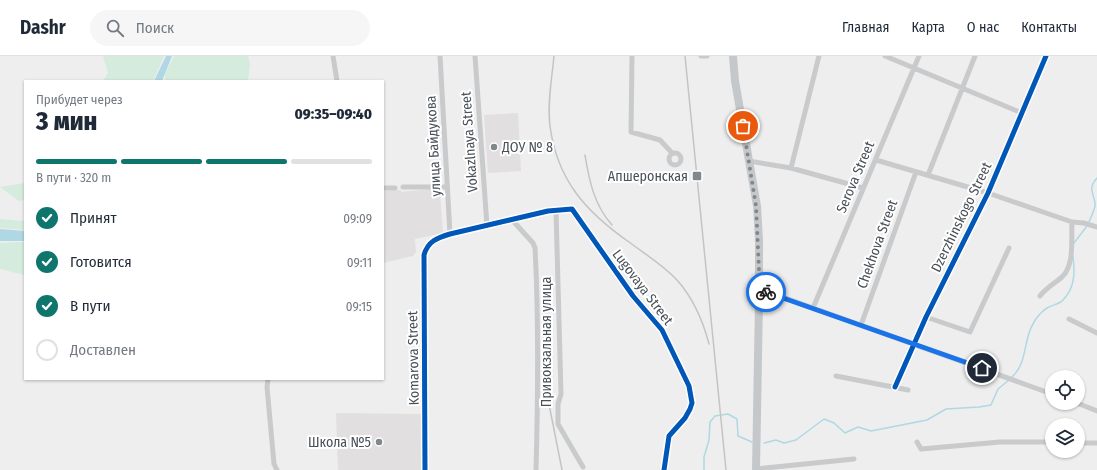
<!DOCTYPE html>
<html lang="ru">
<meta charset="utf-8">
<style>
body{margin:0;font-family:"Fira Sans Condensed",sans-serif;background:#f6f6f7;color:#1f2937;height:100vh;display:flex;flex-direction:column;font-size:15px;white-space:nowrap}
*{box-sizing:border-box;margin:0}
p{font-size:13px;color:#747a83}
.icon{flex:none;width:22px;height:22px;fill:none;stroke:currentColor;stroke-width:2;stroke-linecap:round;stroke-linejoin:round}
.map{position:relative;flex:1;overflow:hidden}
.sheet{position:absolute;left:24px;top:24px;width:360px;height:300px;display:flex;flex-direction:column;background:#fff;border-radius:0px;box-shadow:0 1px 3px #0004}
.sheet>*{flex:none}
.tools{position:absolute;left:1045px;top:314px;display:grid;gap:8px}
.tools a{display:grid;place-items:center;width:40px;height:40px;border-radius:50%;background:#fff;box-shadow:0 1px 3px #0004;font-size:20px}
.pin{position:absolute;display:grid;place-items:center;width:34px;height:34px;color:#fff;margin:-17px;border:2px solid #fff;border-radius:50%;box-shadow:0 1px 4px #0007}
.courier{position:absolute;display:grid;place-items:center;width:40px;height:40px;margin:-20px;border:3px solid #1a73e8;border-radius:50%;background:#fff;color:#222;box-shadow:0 1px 5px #0007}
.overview em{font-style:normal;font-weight:800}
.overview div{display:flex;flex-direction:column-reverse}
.overview{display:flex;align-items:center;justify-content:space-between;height:68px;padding:0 12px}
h1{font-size:26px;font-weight:800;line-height:30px}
.bar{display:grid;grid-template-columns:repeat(4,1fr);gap:6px 4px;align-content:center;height:48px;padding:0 12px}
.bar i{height:5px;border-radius:3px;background:#e0e1e3}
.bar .on{background:#0f766e}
.bar p{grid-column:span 4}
ol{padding:0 12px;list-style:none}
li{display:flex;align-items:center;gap:12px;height:44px}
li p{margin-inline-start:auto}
li .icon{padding:4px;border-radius:50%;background:#0f766e;color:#fff;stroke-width:4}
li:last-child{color:#747a83}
li i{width:22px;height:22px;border:2px solid #e0e1e3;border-radius:50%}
header{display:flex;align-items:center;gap:24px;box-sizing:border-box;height:56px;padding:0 20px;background:#fff;border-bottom:1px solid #e0e1e3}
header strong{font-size:19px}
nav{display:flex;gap:22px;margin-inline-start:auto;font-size:14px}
.search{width:280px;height:36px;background:#f6f6f7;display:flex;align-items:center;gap:10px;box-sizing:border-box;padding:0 14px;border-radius:22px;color:#747a83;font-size:15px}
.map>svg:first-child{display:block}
.education{fill:#e1dfdf}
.green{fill:#d5ebde}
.water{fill:#afd8e4}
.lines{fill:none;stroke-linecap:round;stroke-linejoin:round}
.stream{stroke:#afd8e4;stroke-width:1.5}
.street{stroke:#c9cacc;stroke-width:5}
.primary{stroke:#c5c8ca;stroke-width:8}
.rail{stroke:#c4c4c6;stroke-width:1.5}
.cycleway-casing{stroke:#fff;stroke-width:8}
.cycleway{stroke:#0057b8;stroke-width:5}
.done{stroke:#82878c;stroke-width:4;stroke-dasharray:0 7.2}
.route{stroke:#1a73e8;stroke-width:5}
.poi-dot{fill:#82878c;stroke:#fff;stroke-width:1.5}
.labels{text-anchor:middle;stroke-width:4;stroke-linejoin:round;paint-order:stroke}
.street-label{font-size:14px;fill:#485058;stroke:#fff}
.poi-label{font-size:14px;fill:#485058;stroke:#fff;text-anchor:end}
</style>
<header>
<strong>Dashr</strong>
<div class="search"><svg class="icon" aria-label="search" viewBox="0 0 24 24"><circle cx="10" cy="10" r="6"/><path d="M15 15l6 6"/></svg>Поиск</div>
<nav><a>Главная</a><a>Карта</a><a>О нас</a><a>Контакты</a></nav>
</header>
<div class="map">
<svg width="1097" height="414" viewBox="0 0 1097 414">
<rect width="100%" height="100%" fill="#efeeee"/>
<!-- education -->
<path class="education" d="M518,57L521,115L488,117L484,59Z
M431,133L440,137L443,177L415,183L416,196L413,200L383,207V135L401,134V136Z
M336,357L421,358V414H338Z"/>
<!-- green -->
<path class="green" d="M103,0H164L153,25H103L108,17Z
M174,0H248L250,8L248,25H165V18Z
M25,127V144L19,145L0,131Z
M0,163L25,165V174L0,172Z
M18,186H25V219L0,213V187Z"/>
<!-- water -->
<path class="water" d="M166,0H172L162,25H154Z
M0,173L25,175V185H0Z"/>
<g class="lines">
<!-- stream -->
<path class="stream" d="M1089,166C1091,161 1094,155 1095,150C1096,139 1086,134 1097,122
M1074,187L1087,170
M1012,321C1028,306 1023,284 1033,268C1035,263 1042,255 1047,252C1052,249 1060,248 1063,244C1075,232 1075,216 1073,201
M764,387L776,384L784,387L796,384L824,363L834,367L845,377L858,371L871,375L927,364L946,353L979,351L991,349L998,333L1009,324
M704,414V401L709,384L710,366L715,360L728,358L737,363L738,380L752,386"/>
<!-- street -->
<path class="street" d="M333,0L337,25
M440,0L450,178
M475,0L487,170
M632,0L631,76L660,84L672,97
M701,0H707
M885,0L1022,57
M669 103a6 6 0 1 1 12 0a6 6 0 1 1-12 0Z
M876,104L988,137L1072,166L1084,167L1097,171
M749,105L791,112L863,132
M791,112L819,0
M928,119L975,0
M403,131H447
M383,132H395
M556,155L561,338L558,348V368L583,411
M513,165L533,187L535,192C539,266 538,340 536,414
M759,235L769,236L813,252L1052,338
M1040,240C1046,232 1054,228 1062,221C1075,209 1071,182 1072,166
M813,252L919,0
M926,261L970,276L1009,192
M1069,263L1097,277
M861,269L916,116
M836,320L908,334
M268,323L267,331L274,408L277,414
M895,331L926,261L988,137L1046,0
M1077,347L1097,355
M917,386L921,393L1000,386H1052
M1078,387H1097
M756,413L854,403
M425,414L424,199C428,185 437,182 450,178L548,155L572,153L633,240L662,274L689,330L692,347L690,353L685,362L669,380L664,414"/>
<!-- primary -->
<path class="primary" d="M733,0L735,25L757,150L759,184V245L756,414"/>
<!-- rail -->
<path class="rail" d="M554,0C552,22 547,47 550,70C557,124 586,156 629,186C645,198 663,209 677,224C693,242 703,265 709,288
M685,0L726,414
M585,99C589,124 594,149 612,169
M547,338L562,414"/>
<defs>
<path id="cycleway" d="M895,331L926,261L988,137L1046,0
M425,414L424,199C428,185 437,182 450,178L548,155L572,153L633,240L662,274L689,330L692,347L690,353L685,362L669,380L664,414"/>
</defs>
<!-- cycleway casing -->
<use href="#cycleway" class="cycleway-casing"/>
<!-- cycleway -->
<use href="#cycleway" class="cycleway"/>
</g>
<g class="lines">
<!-- done -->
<path class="done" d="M743,70L756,150L760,235L766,236"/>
<!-- route -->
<path class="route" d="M766,236L982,312"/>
</g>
<!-- markers -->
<g class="poi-dot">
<circle cx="494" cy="91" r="4"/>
<rect x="692" y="115" width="10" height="10" rx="2"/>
<circle cx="379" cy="386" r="4"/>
</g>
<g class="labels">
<!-- street labels -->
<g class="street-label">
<text transform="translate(469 86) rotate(-94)" y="5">Vokazlnaya Street</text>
<text transform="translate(433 90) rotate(-93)" y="5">улица Байдукова</text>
<text transform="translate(855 121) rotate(-67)" y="5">Serova Street</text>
<text transform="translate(961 161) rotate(-64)" y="5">Dzerzhinskogo Street</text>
<text transform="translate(877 188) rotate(-70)" y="5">Chekhova Street</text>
<text transform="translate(643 231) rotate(53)" y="5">Lugovaya Street</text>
<text transform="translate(546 286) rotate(-90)" y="5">Привокзальная улица</text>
<text transform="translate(413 302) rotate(-91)" y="5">Komarova Street</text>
</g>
<!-- poi labels -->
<g class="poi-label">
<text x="502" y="96" text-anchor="start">ДОУ № 8</text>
<text x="688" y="125">Апшеронская</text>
<text x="371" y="391">Школа №5</text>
</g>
</g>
</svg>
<div class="tools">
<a><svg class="icon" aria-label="locate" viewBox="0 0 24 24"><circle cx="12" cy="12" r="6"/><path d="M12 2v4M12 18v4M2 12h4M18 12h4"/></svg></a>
<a><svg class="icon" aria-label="layers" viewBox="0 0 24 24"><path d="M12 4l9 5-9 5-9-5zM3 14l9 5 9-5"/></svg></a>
</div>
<div class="pin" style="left:743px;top:70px;background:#ea580c"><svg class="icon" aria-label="bag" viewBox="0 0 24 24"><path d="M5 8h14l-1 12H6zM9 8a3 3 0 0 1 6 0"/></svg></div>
<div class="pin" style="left:982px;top:312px;background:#1f2937"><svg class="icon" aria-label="home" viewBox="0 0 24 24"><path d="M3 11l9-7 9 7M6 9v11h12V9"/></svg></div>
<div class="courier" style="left:766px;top:236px"><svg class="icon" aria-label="bike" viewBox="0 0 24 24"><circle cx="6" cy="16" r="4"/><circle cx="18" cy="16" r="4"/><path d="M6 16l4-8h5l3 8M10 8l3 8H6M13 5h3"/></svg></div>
<section class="sheet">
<div class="overview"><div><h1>3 мин</h1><p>Прибудет через</p></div><em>09:35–09:40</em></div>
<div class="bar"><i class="on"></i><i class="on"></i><i class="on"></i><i></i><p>В пути · 320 m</p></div>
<ol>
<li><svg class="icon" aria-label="check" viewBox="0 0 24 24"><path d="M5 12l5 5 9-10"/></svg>Принят<p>09:09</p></li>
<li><svg class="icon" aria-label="check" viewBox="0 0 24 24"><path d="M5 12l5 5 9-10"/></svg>Готовится<p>09:11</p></li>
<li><svg class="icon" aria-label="check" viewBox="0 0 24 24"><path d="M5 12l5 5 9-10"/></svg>В пути<p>09:15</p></li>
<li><i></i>Доставлен</li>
</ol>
</section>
</div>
